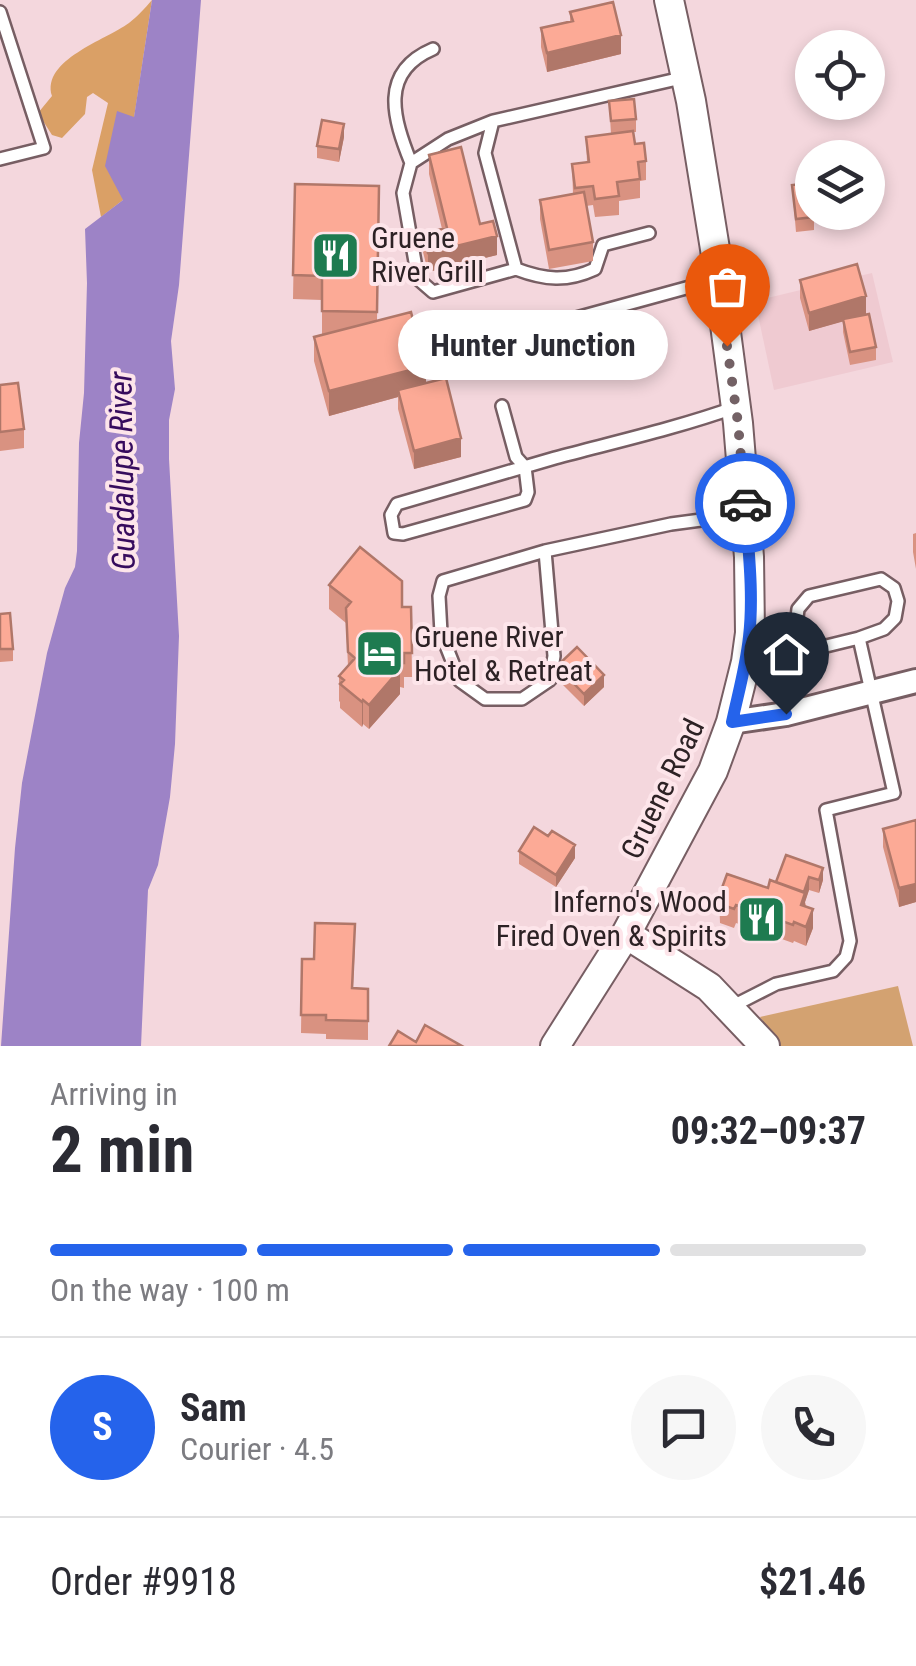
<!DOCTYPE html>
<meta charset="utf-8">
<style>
body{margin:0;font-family:"Roboto Condensed",sans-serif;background:#f7f7f7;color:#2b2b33;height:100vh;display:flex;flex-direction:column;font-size:38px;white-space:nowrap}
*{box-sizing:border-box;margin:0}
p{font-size:32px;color:#7c7c81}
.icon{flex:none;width:55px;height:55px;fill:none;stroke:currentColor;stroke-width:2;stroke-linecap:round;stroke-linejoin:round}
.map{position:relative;height:1046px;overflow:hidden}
.sheet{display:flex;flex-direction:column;background:#fff;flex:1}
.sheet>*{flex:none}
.fabs{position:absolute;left:795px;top:30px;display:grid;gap:20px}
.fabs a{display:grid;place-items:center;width:90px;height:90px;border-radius:50%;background:#fff;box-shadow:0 5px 15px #0003;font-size:50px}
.pin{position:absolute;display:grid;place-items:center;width:85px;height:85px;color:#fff;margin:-102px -42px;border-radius:50% 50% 50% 0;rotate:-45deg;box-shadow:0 0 10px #0007}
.pin .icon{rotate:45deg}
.courier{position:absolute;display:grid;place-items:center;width:100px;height:100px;margin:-50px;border:8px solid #2563eb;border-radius:50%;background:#fff;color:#222;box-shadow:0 2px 12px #0007}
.bubble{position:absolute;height:70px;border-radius:35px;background:#fff;box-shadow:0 5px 15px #0003;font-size:32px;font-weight:700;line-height:70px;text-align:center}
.headline em{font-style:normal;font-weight:700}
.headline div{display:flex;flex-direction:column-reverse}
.headline{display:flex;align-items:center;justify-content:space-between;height:170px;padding:0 50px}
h1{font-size:65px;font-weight:700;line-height:75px}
.bar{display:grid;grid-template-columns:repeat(4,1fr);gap:15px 10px;align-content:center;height:120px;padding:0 50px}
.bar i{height:12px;border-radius:8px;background:#e1e1e2}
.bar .active{background:#2563eb}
.bar p{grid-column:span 4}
.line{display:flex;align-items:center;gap:25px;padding:0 50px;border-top:2px solid #e1e1e2}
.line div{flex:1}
.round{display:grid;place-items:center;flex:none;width:105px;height:105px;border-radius:52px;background:#f7f7f7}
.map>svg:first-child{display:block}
.built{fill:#efcad1}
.green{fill:#d3a271}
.forest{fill:#daa066}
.water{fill:#9d83c6}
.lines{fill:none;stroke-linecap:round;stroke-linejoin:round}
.service-casing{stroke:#775e63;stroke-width:16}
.minor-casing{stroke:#775e63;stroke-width:28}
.tertiary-casing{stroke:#775e63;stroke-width:32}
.service{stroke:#fff;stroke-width:11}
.minor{stroke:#fff;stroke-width:22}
.tertiary{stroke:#fff;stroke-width:28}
.wall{fill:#d99281}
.shaded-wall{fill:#b07769}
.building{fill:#fcaa96;stroke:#b07769;stroke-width:2.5}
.done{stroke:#736165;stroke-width:10;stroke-dasharray:0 18}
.route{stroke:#2563eb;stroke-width:12}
.labels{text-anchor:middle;stroke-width:8;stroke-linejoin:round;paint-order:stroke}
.poi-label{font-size:30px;fill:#2d2225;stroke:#fde5ea;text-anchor:start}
.street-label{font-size:30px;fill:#2d2225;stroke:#fde5ea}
.water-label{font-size:32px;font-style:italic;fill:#360b5d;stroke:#fde5ea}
</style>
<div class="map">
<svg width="916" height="1046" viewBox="0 0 916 1046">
<rect width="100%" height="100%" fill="#f4d7dd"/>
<!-- built -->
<path class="built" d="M872,273L893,362L774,390L755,301Z"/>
<!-- green -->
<path class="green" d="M898,986L913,1046H779L760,1017Z"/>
<!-- forest -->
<path class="forest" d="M152,0L134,118L117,112L123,200L101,217L92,170L108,103L93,93L87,97L85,114L62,138L52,135L38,113L52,96C41,60 106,40 129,23C137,17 145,8 152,0Z"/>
<!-- water -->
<path class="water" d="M152,0H201L179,285L171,341L175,389L169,420V459L179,636L175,744L170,797L158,865L148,890L141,1046H1L15,848L22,783L47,653L65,588L75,567L77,551L79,443L84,393L87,283L85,229L123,200L105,166L117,111L134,117Z"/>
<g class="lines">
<defs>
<path id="service" d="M0,12L44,148L0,159
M493,121L448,139L411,163L403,193L418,279L433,292L516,269L485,153L493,121L686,77
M411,163C393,118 379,72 433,49
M516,269C545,280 567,282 595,269L603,245L649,233
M459,350L719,279
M502,406L516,457L525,467L528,492L525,500L403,534L394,533L391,515L397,504C450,489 502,473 555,458C615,442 677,428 736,407
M545,551L554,656L550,680L522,699H485L460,681L441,633L439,596L443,581L545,551L671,524L746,514
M729,1008L776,984L833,971L846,957L850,941L826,810L894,793L859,638L818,648L805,644L796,626L798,609L809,596L881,579L894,588L898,601L895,618L884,629L859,638"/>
<path id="minor" d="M731,722L786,714L916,681"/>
<path id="tertiary" d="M626,934L709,987L765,1046
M555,1046L626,934L713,771L731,722L746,662L750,633L749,557L738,423L715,249L691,101L669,0"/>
</defs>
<!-- service casing -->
<use href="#service" class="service-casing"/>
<!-- minor casing -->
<use href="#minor" class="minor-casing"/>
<!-- tertiary casing -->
<use href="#tertiary" class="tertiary-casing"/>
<!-- service -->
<use href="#service" class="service"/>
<!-- minor -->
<use href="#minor" class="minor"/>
<!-- tertiary -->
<use href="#tertiary" class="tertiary"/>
</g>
<!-- wall -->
<path class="wall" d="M570,12L621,54L547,72L541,47V28L570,21Z
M609,101L636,119V132H633L635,144L646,161V180L640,181V198L619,201V215L595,217L593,205L586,206L593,242V261L549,269L540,219V200L573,194L572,164L587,162L586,137L611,134Z
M344,137L339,162L317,158V146Z
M429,155L480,224L497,255L428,272L423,252V233L442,229L429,174Z
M295,184L379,186L377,320L431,374L426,376V383L461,457L414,469L398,409V397L329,416L314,361V337L322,335V300L293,299Z
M792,185L812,212H820V220L814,221V230L796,232Z
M800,280L866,314L876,347V360L850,365L843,332V321L809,331L800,298Z
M0,385L24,429V448L0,451Z
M916,533V569L913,552V534Z
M329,585L402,607H411L412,677H404V688L400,687V694L369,729L363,724L362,727L340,708V702L339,701V676L348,666L346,623L329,609Z
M0,614L13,649V661L0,662Z
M557,666L604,687L584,706L557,679Z
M916,820V902L899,907L883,847V829Z
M519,851L575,858L556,887L519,864Z
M786,855L823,880L819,893L809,890L805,902L813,928L806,946L794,941L793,943L736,923L734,928L720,923L719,896L768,888L776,882Z
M355,943L353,988L368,989V1040L326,1039V1034L301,1033L302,959H314Z"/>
<!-- shaded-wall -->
<path class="shaded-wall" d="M621,35V54L547,72V53Z
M344,124V137L339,162V149Z
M497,236V255L428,272V253Z
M866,296V315L809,331V313Z
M431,350V374L426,376V390H398V397L329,416V391Z
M461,438V457L414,469V451Z
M400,669V694L369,729V705Z
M604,675V687L584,706V694Z
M363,700V724L362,727V702Z
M575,845V858L556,887V875Z
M823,868V880L819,893V880Z
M809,877V890L805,902V911L801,905Z
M916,884V902L899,907V888Z
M813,909V928L806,946V927Z"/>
<!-- building -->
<path class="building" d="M613,2L621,35L547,53L541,28L573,21L570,12Z
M634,99L636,119L611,121L609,101Z
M322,120L344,124L339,149L317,146Z
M633,131L635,144L644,143L646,161L638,162L640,179L617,182L619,196L595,199L593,186L575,188L572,164L589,162L586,137Z
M461,147L480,224L493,221L497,236L428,253L423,233L447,228L429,155Z
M812,183V212L814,217L796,219L792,185Z
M295,184L379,186L377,312L322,311V276L293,275Z
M584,192L593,242L549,250L540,200Z
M857,264L866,296L809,313L800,280Z
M411,312L414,324L423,322L431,350L422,352L426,366L329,391L314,337Z
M869,314L876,347L850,352L843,319Z
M446,378L461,438L414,451L398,390Z
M18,383L24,429L0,432V385Z
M360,547L402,581V607H411L412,653H404V663H400V669L369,705L363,700L362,702L340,684L344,680L339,676L355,658L348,652L346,608L351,602L329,585Z
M10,613L13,649H0V614Z
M577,647L604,675L584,694L557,666Z
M916,820V884L899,888L883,829Z
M534,827L548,836L552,831L575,845L556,875L519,851Z
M786,855L823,868L819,880L809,877L804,892L776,882Z
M727,874L768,888L770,880L805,893L801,905L813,909L806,927L794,922L793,925L736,905L734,909L720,904L722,897L719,896Z
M315,923L355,924L352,988L368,989V1021L326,1020V1015H301L302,959H314Z
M425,1025L462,1046H389L398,1031L416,1042Z"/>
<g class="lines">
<!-- done -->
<path class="done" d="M727,346L738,423L745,503"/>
<!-- route -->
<path class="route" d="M745,503C748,547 754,593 749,637C746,666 738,694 732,722L786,714"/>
</g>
<!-- icons -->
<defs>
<symbol id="restaurant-square" viewBox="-11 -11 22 22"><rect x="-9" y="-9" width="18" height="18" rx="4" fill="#1e7b50" stroke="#fde5ea"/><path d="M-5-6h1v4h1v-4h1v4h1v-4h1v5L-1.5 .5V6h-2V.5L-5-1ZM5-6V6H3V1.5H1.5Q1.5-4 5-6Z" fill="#fff"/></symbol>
<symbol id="hotel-square" viewBox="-11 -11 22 22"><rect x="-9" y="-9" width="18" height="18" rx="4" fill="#1e7b50" stroke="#fde5ea"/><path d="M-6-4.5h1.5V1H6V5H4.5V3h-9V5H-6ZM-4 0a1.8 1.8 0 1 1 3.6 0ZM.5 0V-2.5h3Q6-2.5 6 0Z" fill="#fff"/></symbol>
</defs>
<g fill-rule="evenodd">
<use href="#restaurant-square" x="308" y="228" width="55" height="55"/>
<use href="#hotel-square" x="352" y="626" width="55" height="55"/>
<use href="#restaurant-square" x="734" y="892" width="55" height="55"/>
</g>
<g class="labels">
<!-- poi labels -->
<g class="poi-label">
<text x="371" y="248">Gruene<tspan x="371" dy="34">River Grill</tspan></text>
<text x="414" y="647">Gruene River<tspan x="414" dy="34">Hotel &amp; Retreat</tspan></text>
<text x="727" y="912" text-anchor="end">Inferno's Wood<tspan x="727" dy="34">Fired Oven &amp; Spirits</tspan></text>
</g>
<!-- street labels -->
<g class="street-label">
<text transform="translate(663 789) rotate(-64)" y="10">Gruene Road</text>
</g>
<!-- water labels -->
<g class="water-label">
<text transform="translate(122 471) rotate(-91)" y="11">Guadalupe River</text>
</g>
</g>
</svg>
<div class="fabs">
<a><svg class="icon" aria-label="locate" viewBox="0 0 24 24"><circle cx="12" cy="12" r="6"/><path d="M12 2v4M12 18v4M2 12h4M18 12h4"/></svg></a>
<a><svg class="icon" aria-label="layers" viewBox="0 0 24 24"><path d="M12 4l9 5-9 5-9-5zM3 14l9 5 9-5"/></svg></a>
</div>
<div class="pin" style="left:727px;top:346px;background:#ea580c"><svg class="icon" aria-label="bag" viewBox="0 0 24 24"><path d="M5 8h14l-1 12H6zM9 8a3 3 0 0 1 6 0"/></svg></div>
<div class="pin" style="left:786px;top:714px;background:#1f2937"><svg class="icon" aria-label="home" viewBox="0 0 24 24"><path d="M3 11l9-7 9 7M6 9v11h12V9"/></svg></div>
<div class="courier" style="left:745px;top:503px"><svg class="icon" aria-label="car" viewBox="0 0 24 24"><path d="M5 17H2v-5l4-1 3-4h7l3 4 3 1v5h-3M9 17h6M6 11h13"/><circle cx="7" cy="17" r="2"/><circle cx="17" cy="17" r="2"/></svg></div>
<div class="bubble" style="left:398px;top:310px;width:270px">Hunter Junction</div>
</div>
<section class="sheet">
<div class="headline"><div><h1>2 min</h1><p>Arriving in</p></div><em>09:32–09:37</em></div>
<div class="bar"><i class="active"></i><i class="active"></i><i class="active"></i><i></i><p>On the way · 100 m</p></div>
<div class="line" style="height:180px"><b class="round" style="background:#2563eb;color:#fff">S</b><div><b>Sam</b><p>Courier · 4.5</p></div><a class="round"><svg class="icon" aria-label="chat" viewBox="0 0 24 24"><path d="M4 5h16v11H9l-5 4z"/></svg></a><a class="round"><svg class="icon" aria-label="phone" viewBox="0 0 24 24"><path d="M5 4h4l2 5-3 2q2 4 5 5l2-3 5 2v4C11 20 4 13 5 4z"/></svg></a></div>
<div class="line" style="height:130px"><div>Order #9918</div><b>$21.46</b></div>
</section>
